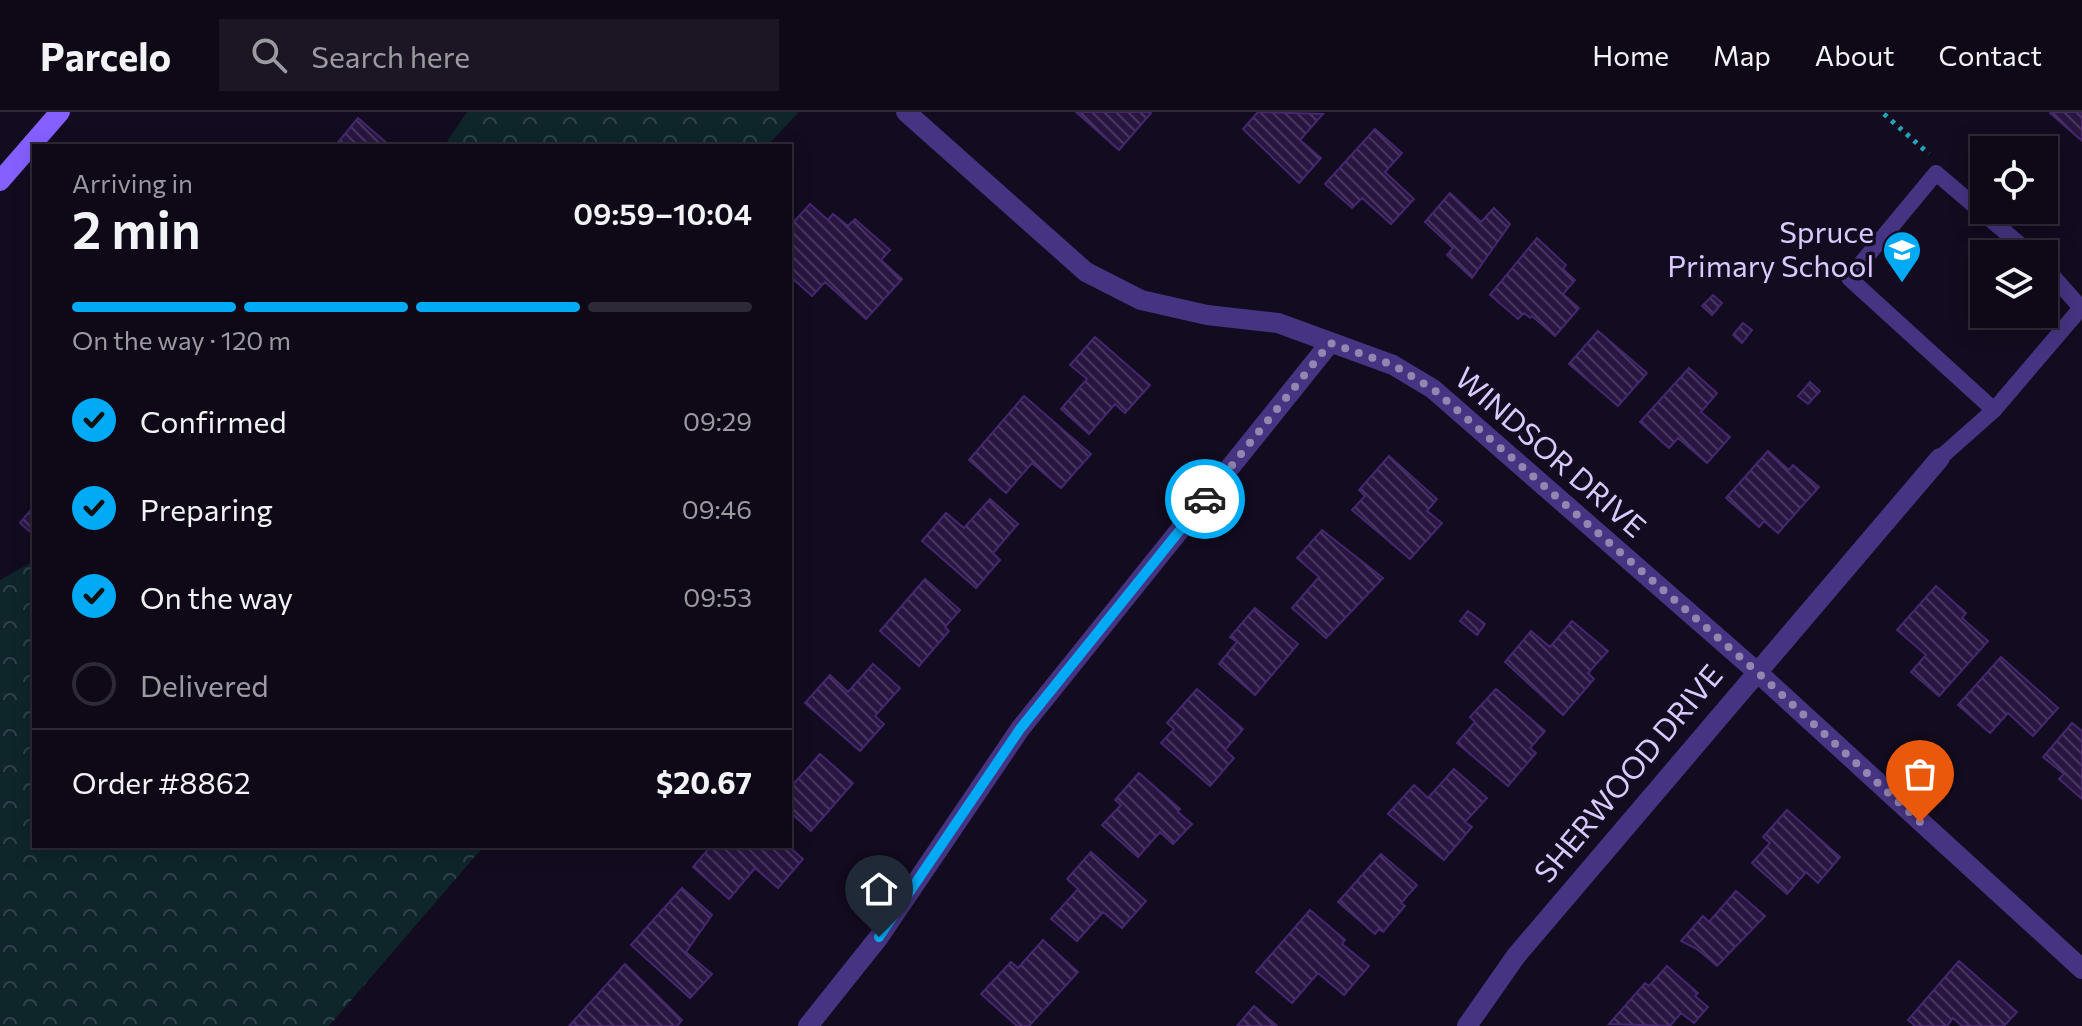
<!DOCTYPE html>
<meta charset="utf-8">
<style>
body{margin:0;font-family:Commissioner,sans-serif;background:#1c1624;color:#f1f3f6;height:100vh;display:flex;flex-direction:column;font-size:30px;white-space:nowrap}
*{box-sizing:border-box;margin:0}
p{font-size:26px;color:#9b9aa1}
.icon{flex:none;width:44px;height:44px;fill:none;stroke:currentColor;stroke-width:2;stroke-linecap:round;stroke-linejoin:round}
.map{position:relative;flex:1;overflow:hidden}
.side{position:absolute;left:32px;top:32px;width:760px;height:704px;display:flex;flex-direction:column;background:#0e0817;border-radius:0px;box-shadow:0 4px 20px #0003,0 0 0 2px #2e2936}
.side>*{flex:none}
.tools{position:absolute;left:1970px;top:24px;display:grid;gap:16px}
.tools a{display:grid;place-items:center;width:88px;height:88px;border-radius:0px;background:#0e0817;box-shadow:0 4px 20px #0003,0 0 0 2px #2e2936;font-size:40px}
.pin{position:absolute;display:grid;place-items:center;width:68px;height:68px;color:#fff;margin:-82px -34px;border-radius:50% 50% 50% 0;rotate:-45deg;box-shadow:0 0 8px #0007}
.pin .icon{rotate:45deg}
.courier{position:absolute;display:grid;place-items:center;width:80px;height:80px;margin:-40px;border:6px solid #00aaf4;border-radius:50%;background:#fff;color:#222;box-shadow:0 2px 10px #0007}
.head em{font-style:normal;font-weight:600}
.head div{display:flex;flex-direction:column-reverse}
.head{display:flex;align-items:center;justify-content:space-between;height:136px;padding:0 40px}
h1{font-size:52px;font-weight:600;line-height:60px}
.bar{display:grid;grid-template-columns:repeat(4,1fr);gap:12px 8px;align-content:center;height:96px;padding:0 40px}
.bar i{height:10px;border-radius:6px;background:#2e2936}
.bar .current{background:#00aaf4}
.bar p{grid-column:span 4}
.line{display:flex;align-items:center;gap:20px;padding:0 40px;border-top:2px solid #2e2936}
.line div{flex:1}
ol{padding:0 40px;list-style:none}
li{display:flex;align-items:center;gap:24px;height:88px}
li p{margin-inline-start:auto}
li .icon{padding:8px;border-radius:50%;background:#00aaf4;color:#111;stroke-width:4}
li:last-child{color:#9b9aa1}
li i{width:44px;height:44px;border:4px solid #2e2936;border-radius:50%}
header{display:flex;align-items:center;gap:48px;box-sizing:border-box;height:112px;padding:0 40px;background:#0e0817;border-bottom:2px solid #2e2936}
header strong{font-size:38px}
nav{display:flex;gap:44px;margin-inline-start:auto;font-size:28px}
.search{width:560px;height:72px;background:#1c1624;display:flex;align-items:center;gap:20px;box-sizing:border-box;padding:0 28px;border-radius:0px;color:#9b9aa1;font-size:30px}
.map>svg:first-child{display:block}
.forest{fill:url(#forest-crowns)}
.building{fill:url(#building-back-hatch);stroke:#44276f;stroke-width:2}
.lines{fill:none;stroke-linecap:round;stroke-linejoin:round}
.path{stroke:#26a2b6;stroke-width:5;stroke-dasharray:4 6;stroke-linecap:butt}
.lane{stroke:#463381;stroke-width:16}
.street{stroke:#463381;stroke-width:20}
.secondary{stroke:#8560ff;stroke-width:20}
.done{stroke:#9486b1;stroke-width:8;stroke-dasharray:0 14.4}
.route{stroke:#00aaf4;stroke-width:10}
.labels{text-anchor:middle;stroke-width:7;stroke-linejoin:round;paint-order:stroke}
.poi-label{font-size:30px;fill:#dac9ff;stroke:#130b1f;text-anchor:end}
.street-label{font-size:30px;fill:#dac9ff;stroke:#130b1f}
</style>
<header>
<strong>Parcelo</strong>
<div class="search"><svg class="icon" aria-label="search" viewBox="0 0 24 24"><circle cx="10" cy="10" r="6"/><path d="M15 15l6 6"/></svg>Search here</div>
<nav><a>Home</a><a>Map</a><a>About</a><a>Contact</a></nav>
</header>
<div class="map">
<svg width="2082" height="914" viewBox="0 0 2082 914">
<defs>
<pattern id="forest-crowns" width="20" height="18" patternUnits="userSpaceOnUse" patternTransform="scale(2)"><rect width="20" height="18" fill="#0e252a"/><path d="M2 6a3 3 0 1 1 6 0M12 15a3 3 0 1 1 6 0" fill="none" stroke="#30434a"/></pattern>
<pattern id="building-back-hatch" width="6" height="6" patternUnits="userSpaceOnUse" patternTransform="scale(2)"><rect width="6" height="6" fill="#281641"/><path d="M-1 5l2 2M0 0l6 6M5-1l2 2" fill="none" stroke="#47375e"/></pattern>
</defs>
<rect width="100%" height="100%" fill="#130b1f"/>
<!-- forest -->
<path class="forest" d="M467,0H797L798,1L767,34H444Z
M34,449V734H484L329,914H0V468Z"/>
<!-- building -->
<path class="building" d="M1076,0H1149L1151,1L1119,38Z
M1258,0L1323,2L1300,28L1321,46L1299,71L1243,17Z
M2082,0V29L2050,1L2051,0Z
M358,6L390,34H335Z
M1375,17L1402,41L1385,60L1414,87L1391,112L1362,86L1352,96L1325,72Z
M1450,81L1481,110L1494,96L1510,112L1472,166L1447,143L1453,136L1425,110Z
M810,92L828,108L833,102L848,114L855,107L890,138L881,148L902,167L866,207L825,170L812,184L790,164V152L794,148L790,144V114Z
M1537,126L1566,153L1563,157L1575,168L1563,182L1579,196L1555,224L1532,204L1530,206L1524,201L1518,207L1490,183Z
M1713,183L1722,191L1712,203L1702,194Z
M1743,211L1752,218L1742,231L1733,223Z
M1598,219L1647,261L1618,294L1569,252Z
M1095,225L1150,273L1125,301L1115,292L1089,322L1061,297L1087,267L1070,253Z
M1689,256L1717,281L1701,300L1730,325L1707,351L1678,326L1669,336L1640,310Z
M1810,270L1820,279L1808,292L1798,284Z
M1024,284L1091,342L1061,376L1032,351L1006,381L969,348Z
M1768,339L1789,358L1793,353L1819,375L1778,421L1764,409L1759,415L1726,386Z
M1389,344L1437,387L1427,399L1442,411L1410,447L1352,398L1365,384L1359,378Z
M990,387L1018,412L993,441L1000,448L976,476L922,429L946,401L964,416Z
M34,394V423L20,411Z
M1322,418L1383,466L1326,526L1292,496L1319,465L1297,446Z
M925,467L960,498L945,515L949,519L919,554L880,519Z
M1936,474L1966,501L1962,506L1988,529L1939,584L1911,560L1926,543L1897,518Z
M1255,496L1298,532L1255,583L1219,552L1237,530L1230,525Z
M1468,499L1485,512L1477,523L1460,509Z
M1572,509L1608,539L1588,561L1594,567L1563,603L1505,550L1531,519L1550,535Z
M2001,545L2058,596L2033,624L2008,601L1990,621L1958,593Z
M873,552L900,576L875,604L884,612L860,639L805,591L830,563L848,580Z
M1197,577L1243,617L1225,638L1234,646L1210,674L1161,631L1174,617L1167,611Z
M1496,577L1545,619L1530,636L1536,641L1508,674L1457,631L1475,610L1470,605Z
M2072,611L2082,619V687L2059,667L2064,662L2043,645Z
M820,642L853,671L811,719L790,700V676Z
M1454,657L1487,686L1465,710L1472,715L1444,748L1388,702L1414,673L1428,686Z
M1139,661L1180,697L1178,700L1192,712L1173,732L1160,720L1138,745L1102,713L1121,693L1115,688Z
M1787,698L1840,745L1818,771L1806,760L1787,782L1752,751L1770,731L1763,725Z
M711,734H788L803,747L778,776L755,756L729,787L693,755Z
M1091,740L1146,789L1122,816L1103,800L1077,829L1051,807L1078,777L1067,767Z
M1381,742L1417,773L1401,791L1405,794L1383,820L1379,817L1375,822L1338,790Z
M682,776L712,803L686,840L712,862L690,886L631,833Z
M1736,779L1765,804L1717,854L1697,837L1681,829L1703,804L1709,810Z
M1310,798L1345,828L1342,832L1369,854L1344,883L1318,861L1292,891L1256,860Z
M1043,828L1078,860L1029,914H1017L981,882L1011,850L1018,856Z
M1959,849L2017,900L2004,914H1962L1953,906L1947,914H1915L1908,908Z
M625,852L682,908L677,914H569Z
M1667,854L1698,881L1695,884L1708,895L1694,911L1681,901L1670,914L1609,912L1645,871L1649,874Z
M1254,894L1277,914H1237Z"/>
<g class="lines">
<!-- path -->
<path class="path" d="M1884,2L1929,42"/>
<!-- lane -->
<path class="lane" d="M1994,298L1849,166L1936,61L2031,142
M1940,346L1994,298L2081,196L2044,154"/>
<!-- street -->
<path class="street" d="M906,0L1086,160L1141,188L1207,203L1278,211L1393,253L1433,277L1756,559L2082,857
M808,914L879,825L1020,617L1330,231
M1467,914L1516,844L1940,346"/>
<!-- secondary -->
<path class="secondary" d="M0,69L60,0"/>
</g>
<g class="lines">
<!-- done -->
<path class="done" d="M1205,387L1330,231L1393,253L1433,277L1756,559L1920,710"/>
<!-- route -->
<path class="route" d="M879,825L1020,617L1205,387"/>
</g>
<!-- icons -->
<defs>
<symbol id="school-pin" viewBox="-11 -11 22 30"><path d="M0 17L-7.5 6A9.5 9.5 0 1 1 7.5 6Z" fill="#00aaf4" stroke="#130b1f"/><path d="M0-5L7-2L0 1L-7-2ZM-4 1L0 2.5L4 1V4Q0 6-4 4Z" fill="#fff"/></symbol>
</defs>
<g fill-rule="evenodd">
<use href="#school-pin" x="1880" y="116" width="44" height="60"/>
</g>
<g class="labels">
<!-- poi labels -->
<g class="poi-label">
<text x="1874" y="131">Spruce<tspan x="1874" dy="34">Primary School</tspan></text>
</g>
<!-- street labels -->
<g class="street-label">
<text transform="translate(1550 341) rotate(41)" y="10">WINDSOR DRIVE</text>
<text transform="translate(1629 662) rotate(-50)" y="10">SHERWOOD DRIVE</text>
</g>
</g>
</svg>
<div class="tools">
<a><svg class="icon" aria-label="locate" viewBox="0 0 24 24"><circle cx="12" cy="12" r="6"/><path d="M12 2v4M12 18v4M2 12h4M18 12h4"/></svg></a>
<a><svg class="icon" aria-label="layers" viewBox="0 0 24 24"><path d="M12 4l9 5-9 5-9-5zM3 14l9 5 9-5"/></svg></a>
</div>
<div class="pin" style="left:1920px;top:710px;background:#ea580c"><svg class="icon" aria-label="bag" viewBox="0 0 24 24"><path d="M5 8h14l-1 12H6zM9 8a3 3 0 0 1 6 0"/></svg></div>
<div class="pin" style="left:879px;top:825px;background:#1f2937"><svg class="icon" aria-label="home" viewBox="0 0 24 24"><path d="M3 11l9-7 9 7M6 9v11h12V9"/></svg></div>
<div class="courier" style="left:1205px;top:387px"><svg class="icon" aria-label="car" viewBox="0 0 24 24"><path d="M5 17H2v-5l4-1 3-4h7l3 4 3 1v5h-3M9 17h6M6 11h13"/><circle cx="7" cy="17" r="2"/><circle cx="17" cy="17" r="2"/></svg></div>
<section class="side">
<div class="head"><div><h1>2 min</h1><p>Arriving in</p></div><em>09:59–10:04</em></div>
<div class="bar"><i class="current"></i><i class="current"></i><i class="current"></i><i></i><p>On the way · 120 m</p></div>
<ol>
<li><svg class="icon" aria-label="check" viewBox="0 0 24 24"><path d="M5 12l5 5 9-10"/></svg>Confirmed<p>09:29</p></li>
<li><svg class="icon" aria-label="check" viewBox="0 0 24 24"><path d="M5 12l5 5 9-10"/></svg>Preparing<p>09:46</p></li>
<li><svg class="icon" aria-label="check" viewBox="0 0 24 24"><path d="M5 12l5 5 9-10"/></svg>On the way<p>09:53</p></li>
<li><i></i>Delivered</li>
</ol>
<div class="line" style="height:104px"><div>Order #8862</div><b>$20.67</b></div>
</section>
</div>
